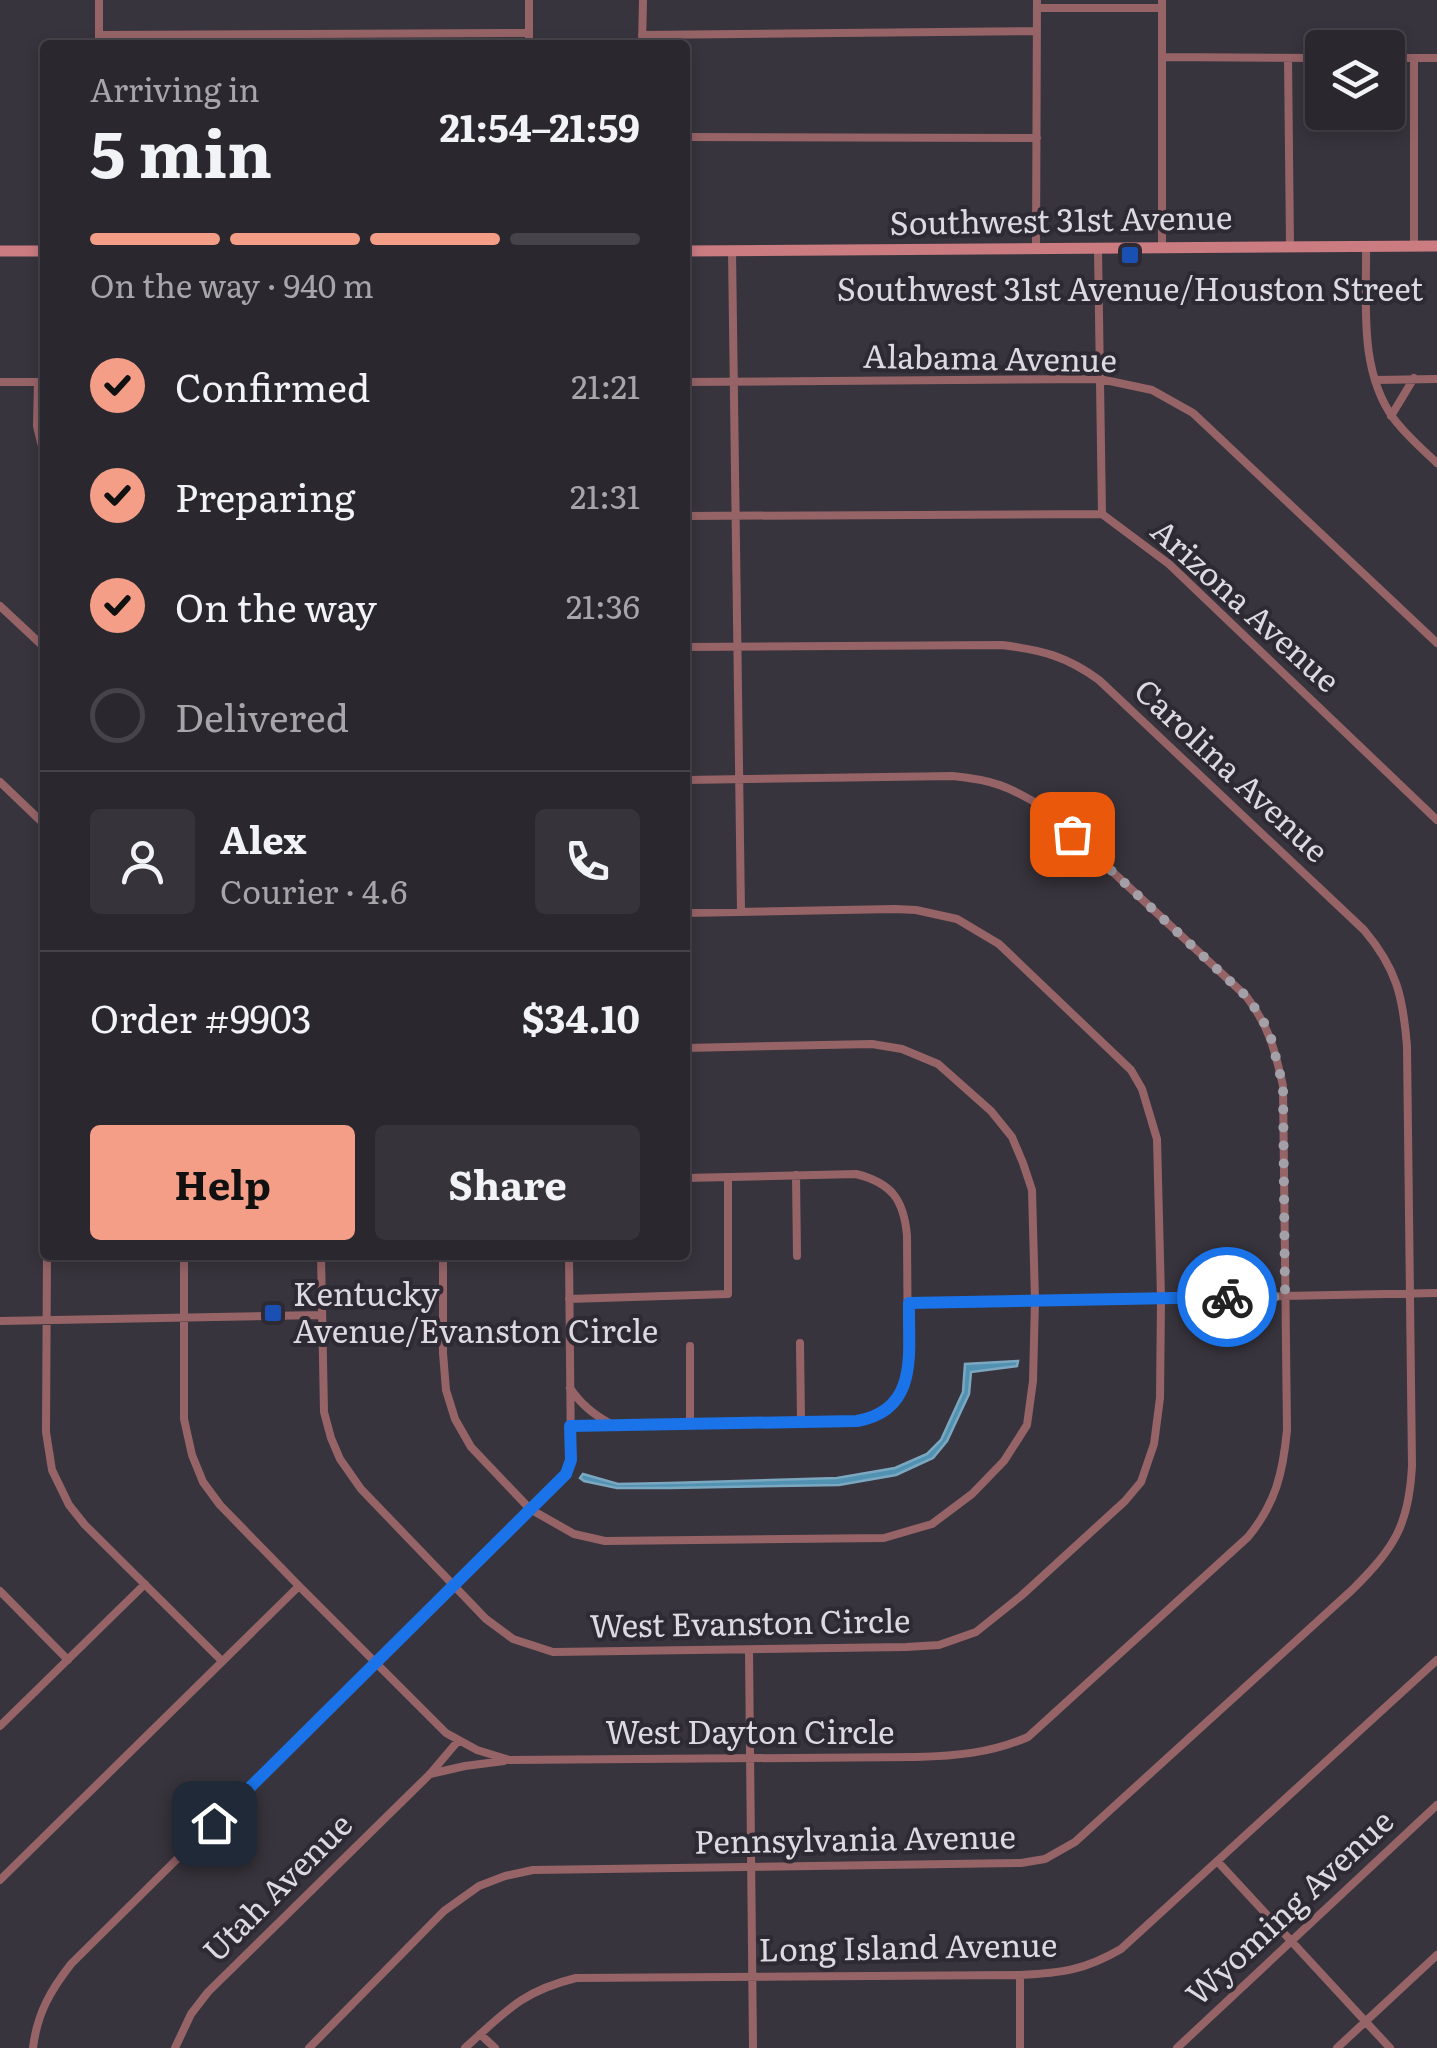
<!DOCTYPE html>
<meta charset="utf-8">
<style>
body{margin:0;font-family:Literata,serif;background:#36333a;color:#f1f3f6;height:100vh;display:flex;flex-direction:column;font-size:38px;white-space:nowrap}
*{box-sizing:border-box;margin:0}
p{font-size:32px;color:#a5a5aa}
.icon{flex:none;width:55px;height:55px;fill:none;stroke:currentColor;stroke-width:2;stroke-linecap:round;stroke-linejoin:round}
.map{position:relative;flex:1;overflow:hidden}
.panel{position:absolute;left:40px;top:40px;width:650px;height:1220px;display:flex;flex-direction:column;background:#2a272e;border-radius:10px;box-shadow:0 5px 15px #0003,0 0 0 2px #46444a}
.panel>*{flex:none}
.tools{position:absolute;left:1305px;top:30px;display:grid;gap:20px}
.tools a{display:grid;place-items:center;width:100px;height:100px;border-radius:10px;background:#2a272e;box-shadow:0 5px 15px #0003,0 0 0 2px #46444a;font-size:50px}
.pin{position:absolute;display:grid;place-items:center;width:85px;height:85px;color:#fff;margin:-42px;border-radius:20px;box-shadow:0 5px 15px #0006}
.courier{position:absolute;display:grid;place-items:center;width:100px;height:100px;margin:-50px;border:8px solid #1a73e8;border-radius:50%;background:#fff;color:#222;box-shadow:0 2px 12px #0007}
.head em{font-style:normal;font-weight:700}
.head div{display:flex;flex-direction:column-reverse}
.head{display:flex;align-items:center;justify-content:space-between;height:170px;padding:0 50px}
h1{font-size:65px;font-weight:700;line-height:75px}
.bar{display:grid;grid-template-columns:repeat(4,1fr);gap:15px 10px;align-content:center;height:120px;padding:0 50px}
.bar i{height:12px;border-radius:8px;background:#46444a}
.bar .on{background:#f49e87}
.bar p{grid-column:span 4}
.line{display:flex;align-items:center;gap:25px;padding:0 50px;border-top:2px solid #46444a}
.line div{flex:1}
.round{display:grid;place-items:center;flex:none;width:105px;height:105px;border-radius:10px;background:#36333a}
ol{padding:0 50px;list-style:none}
li{display:flex;align-items:center;gap:30px;height:110px}
li p{margin-inline-start:auto}
li .icon{padding:10px;border-radius:50%;background:#f49e87;color:#111;stroke-width:4}
li:last-child{color:#a5a5aa}
li i{width:55px;height:55px;border:5px solid #46444a;border-radius:50%}
.button{display:flex;gap:20px;margin-top:auto;padding:20px 50px}
.button a{flex:1;height:115px;border-radius:10px;background:#f49e87;color:#111;font-size:40px;font-weight:700;line-height:115px;text-align:center}
.button a+a{background:#36333a;color:#f1f3f6}
.map>svg:first-child{display:block}
.water{fill:#5192b3;stroke:#7ba8c0;stroke-width:2.5}
.lines{fill:none;stroke-linecap:round;stroke-linejoin:round}
.minor{stroke:#966467;stroke-width:8}
.secondary{stroke:#ca7c81;stroke-width:11}
.done{stroke:#a3a0a7;stroke-width:10;stroke-dasharray:0 18}
.route{stroke:#1a73e8;stroke-width:12}
.transit-dot{fill:#1a4fb4;stroke:#2e2a33;stroke-width:4}
.labels{text-anchor:middle;stroke-width:8;stroke-linejoin:round;paint-order:stroke}
.street-label{font-size:32px;fill:#dcdae0;stroke:#2e2a33}
.poi-label{font-size:32px;fill:#dcdae0;stroke:#2e2a33}
</style>
<div class="map">
<svg width="1437" height="2048" viewBox="0 0 1437 2048">
<rect width="100%" height="100%" fill="#38343d"/>
<!-- water -->
<path class="water" d="M1018,1361L1017,1366L971,1372L969,1394L947,1441L933,1458L896,1475L839,1485L670,1488H617L584,1481L580,1478L583,1474L618,1484L669,1483L837,1478L895,1468L927,1454L941,1440L963,1392L965,1364Z"/>
<g class="lines">
<!-- minor -->
<path class="minor" d="M1162,0V247
M1037,8H1162
M99,35L529,33
M642,35L1037,31
M99,45V0
M529,45V0
M642,45L643,0
M1162,57L1322,58
M1288,58L1290,246
M1388,58H1437
M685,137L1037,138
M1366,245C1367,302 1358,370 1394,419C1406,435 1422,449 1437,463
M1414,246V58
M1098,248L1102,514
M1036,249L1037,0
M732,251L741,912
M1375,380L1437,379
M0,382H45
M38,382L37,426L45,459
M685,382L1100,379L1152,390L1193,413L1437,643
M1391,416L1414,378
M685,516L1102,514L1169,564L1437,820
M0,606L45,648
M0,782L45,825
M45,990L42,1025L45,1169
M796,1175L797,1256
M47,1255L46,1432L52,1470L69,1505L85,1525L222,1661
M184,1255V1419L192,1455L203,1482L220,1505L299,1586L446,1733L477,1750L509,1760L916,1757C956,1756 991,1753 1028,1737L1248,1537C1276,1503 1283,1472 1287,1430L1283,1086C1275,1050 1269,1026 1246,996L1043,807C1008,786 993,780 953,776L685,780
M321,1255L324,1412L331,1438L340,1459L361,1489L486,1619L513,1639L553,1652L906,1647L939,1645L976,1632L1021,1596L1125,1501L1141,1482L1154,1444L1160,1398L1161,1298L1157,1139L1142,1089L1131,1070L999,944L957,919L916,910L895,909L685,913
M443,1255V1353L446,1390L455,1419L471,1447L530,1509L574,1534L605,1541L884,1538L932,1524L972,1494L1004,1461L1027,1425L1033,1381L1035,1300L1032,1190L1023,1163L1012,1137L991,1111L938,1064L902,1049L872,1044L685,1048
M569,1299L728,1294V1177
M909,1303L1437,1293
M0,1321L322,1315
M800,1343L801,1422
M570,1388C581,1405 594,1415 611,1424
M690,1424V1346
M570,1426L857,1421C888,1415 900,1403 908,1373L907,1236C904,1200 892,1183 856,1174L685,1178
M0,1591L68,1660
M749,1650L753,2048
M0,1726L145,1584
M430,1774L465,1766L504,1761
M1218,1862L1390,2048
M0,1880L299,1586
M480,2034L495,2048
M33,2048C37,2014 50,1991 71,1964L566,1474L571,1459L569,1255
M175,2048L191,2014L208,1992L430,1774L458,1741
M309,2048L444,1911L479,1886L505,1876L533,1870L1021,1863L1045,1859L1075,1842L1352,1590C1394,1548 1409,1526 1412,1466L1407,1046C1403,997 1397,969 1364,930L1099,680C1066,656 1042,650 1002,645L685,647
M465,2048C505,2012 522,1991 576,1978L1020,1975C1062,1973 1085,1970 1121,1949L1437,1660
M1020,2048V1975
M1177,2048L1437,1805
M1337,2048L1437,1955"/>
<!-- secondary -->
<path class="secondary" d="M0,251H45
M685,251L1437,246"/>
</g>
<g class="lines">
<!-- done -->
<path class="done" d="M1072,834L1246,996L1260,1015L1270,1034L1283,1086L1285,1297H1227"/>
<!-- route -->
<path class="route" d="M214,1823L566,1474L571,1460L570,1426L857,1421C920,1410 908,1352 909,1303L1227,1297"/>
</g>
<!-- markers -->
<g class="transit-dot">
<rect x="1120" y="245" width="20" height="20" rx="5"/>
<rect x="263" y="1303" width="20" height="20" rx="5"/>
</g>
<g class="labels">
<!-- street labels -->
<g class="street-label">
<text transform="translate(1061 221) rotate(-1)" y="11">Southwest 31st Avenue</text>
<text transform="translate(990 359) rotate(1)" y="11">Alabama Avenue</text>
<text transform="translate(1245 606) rotate(42)" y="11">Arizona Avenue</text>
<text transform="translate(1231 771) rotate(43)" y="11">Carolina Avenue</text>
<text transform="translate(750 1624) rotate(-1)" y="11">West Evanston Circle</text>
<text x="750" y="1744">West Dayton Circle</text>
<text transform="translate(855 1840) rotate(-1)" y="11">Pennsylvania Avenue</text>
<text transform="translate(278 1888) rotate(-45)" y="11">Utah Avenue</text>
<text transform="translate(1290 1908) rotate(-43)" y="11">Wyoming Avenue</text>
<text transform="translate(908 1948) rotate(-1)" y="11">Long Island Avenue</text>
</g>
<!-- poi labels -->
<g class="poi-label">
<text x="1130" y="301">Southwest 31st Avenue/Houston Street</text>
<text x="293" y="1306" text-anchor="start">Kentucky<tspan x="293" dy="37">Avenue/Evanston Circle</tspan></text>
</g>
</g>
</svg>
<div class="tools">
<a><svg class="icon" aria-label="layers" viewBox="0 0 24 24"><path d="M12 4l9 5-9 5-9-5zM3 14l9 5 9-5"/></svg></a>
</div>
<div class="pin" style="left:1072px;top:834px;background:#ea580c"><svg class="icon" aria-label="bag" viewBox="0 0 24 24"><path d="M5 8h14l-1 12H6zM9 8a3 3 0 0 1 6 0"/></svg></div>
<div class="pin" style="left:214px;top:1823px;background:#1f2937"><svg class="icon" aria-label="home" viewBox="0 0 24 24"><path d="M3 11l9-7 9 7M6 9v11h12V9"/></svg></div>
<div class="courier" style="left:1227px;top:1297px"><svg class="icon" aria-label="bike" viewBox="0 0 24 24"><circle cx="6" cy="16" r="4"/><circle cx="18" cy="16" r="4"/><path d="M6 16l4-8h5l3 8M10 8l3 8H6M13 5h3"/></svg></div>
<section class="panel">
<div class="head"><div><h1>5 min</h1><p>Arriving in</p></div><em>21:54–21:59</em></div>
<div class="bar"><i class="on"></i><i class="on"></i><i class="on"></i><i></i><p>On the way · 940 m</p></div>
<ol>
<li><svg class="icon" aria-label="check" viewBox="0 0 24 24"><path d="M5 12l5 5 9-10"/></svg>Confirmed<p>21:21</p></li>
<li><svg class="icon" aria-label="check" viewBox="0 0 24 24"><path d="M5 12l5 5 9-10"/></svg>Preparing<p>21:31</p></li>
<li><svg class="icon" aria-label="check" viewBox="0 0 24 24"><path d="M5 12l5 5 9-10"/></svg>On the way<p>21:36</p></li>
<li><i></i>Delivered</li>
</ol>
<div class="line" style="height:180px"><a class="round"><svg class="icon" aria-label="person" viewBox="0 0 24 24"><circle cx="12" cy="8" r="4"/><path d="M4 21q1-7 8-7t8 7"/></svg></a><div><b>Alex</b><p>Courier · 4.6</p></div><a class="round"><svg class="icon" aria-label="phone" viewBox="0 0 24 24"><path d="M5 4h4l2 5-3 2q2 4 5 5l2-3 5 2v4C11 20 4 13 5 4z"/></svg></a></div>
<div class="line" style="height:130px"><div>Order #9903</div><b>$34.10</b></div>
<div class="button"><a>Help</a><a>Share</a></div>
</section>
</div>
